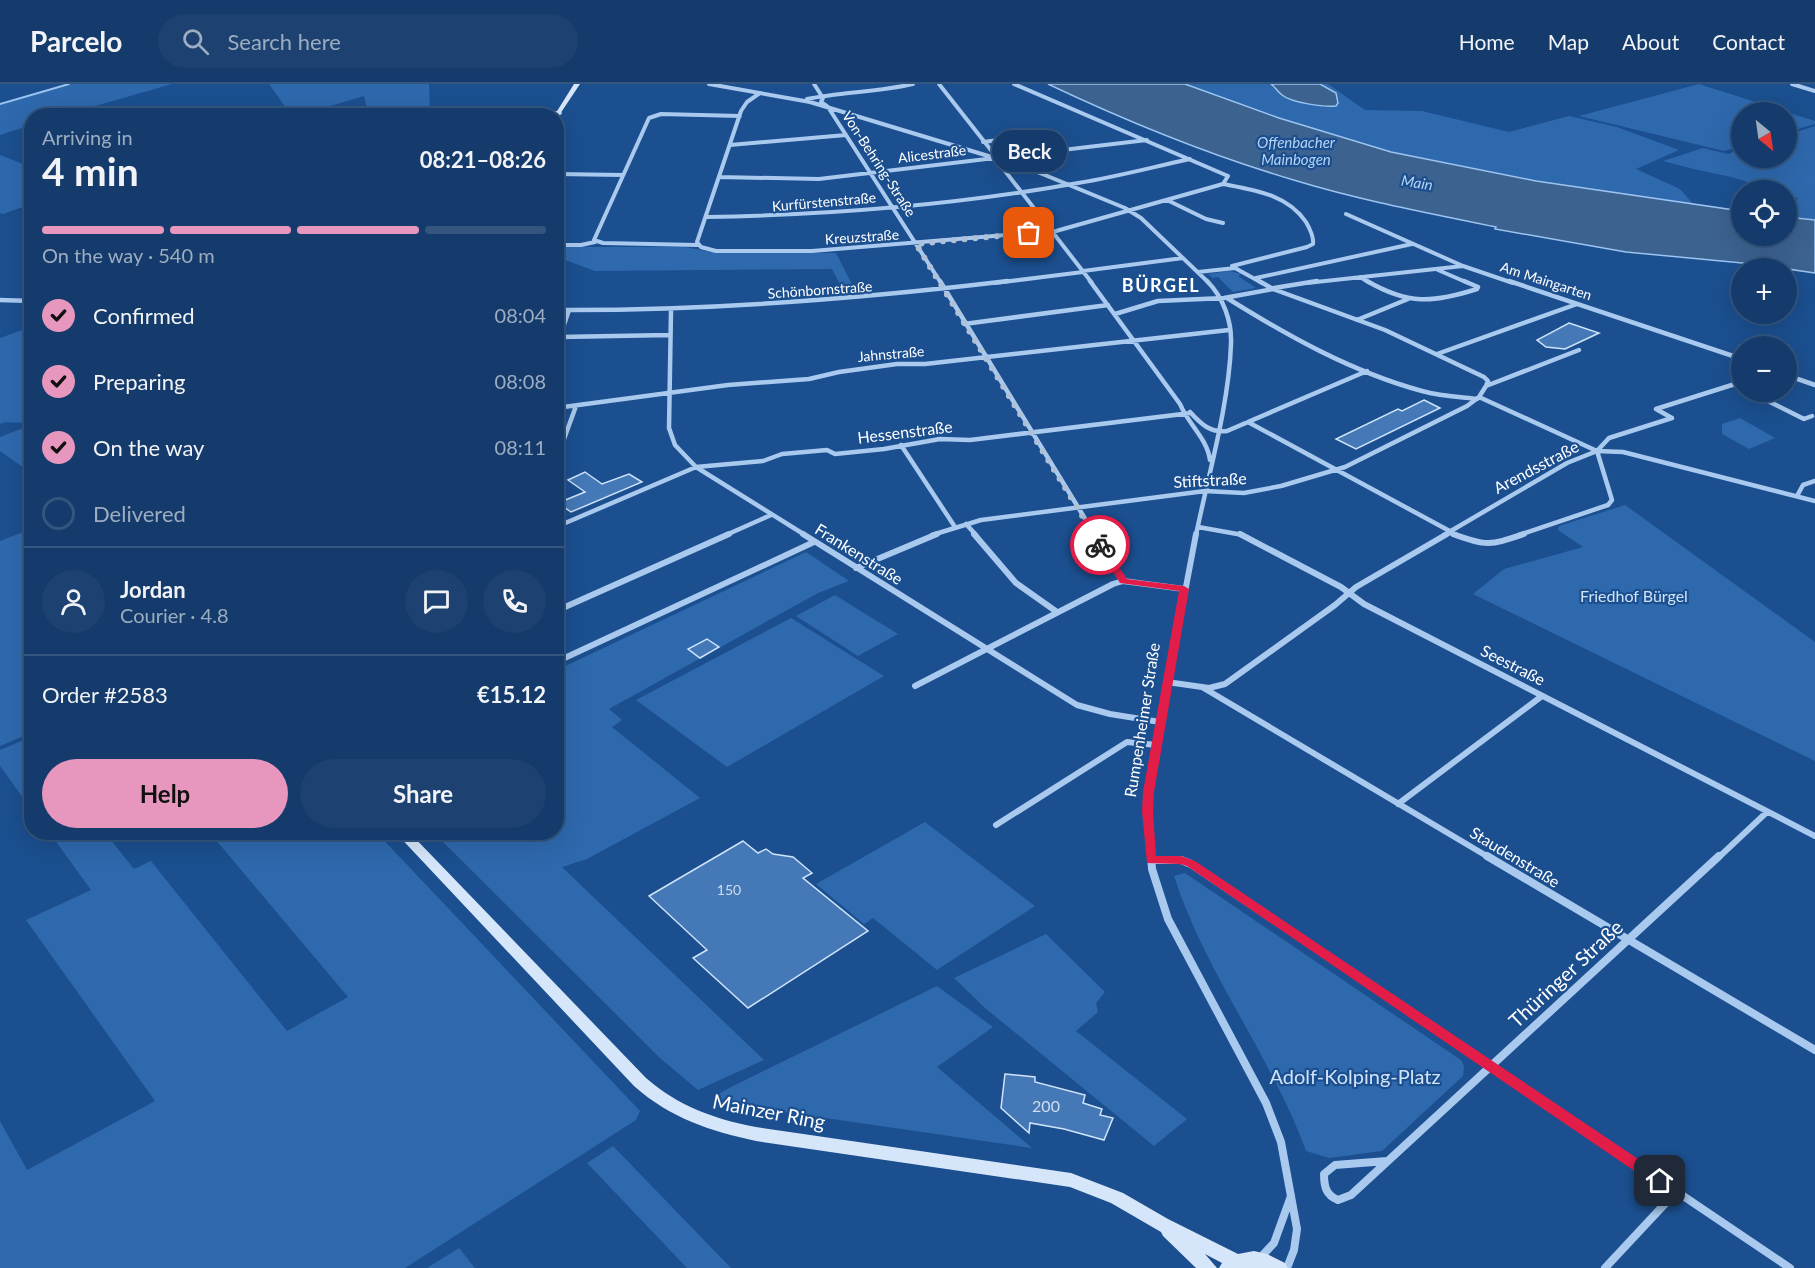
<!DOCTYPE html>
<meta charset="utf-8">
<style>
body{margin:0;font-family:Lato,sans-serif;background:#1d4271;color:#f1f3f6;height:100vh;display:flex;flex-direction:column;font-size:22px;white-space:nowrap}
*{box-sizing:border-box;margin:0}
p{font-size:20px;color:#9dadc1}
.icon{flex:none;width:33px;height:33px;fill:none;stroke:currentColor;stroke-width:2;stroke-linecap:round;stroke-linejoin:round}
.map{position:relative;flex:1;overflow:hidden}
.sheet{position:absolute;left:24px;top:24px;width:540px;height:732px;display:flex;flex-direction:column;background:#143b6b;border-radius:24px;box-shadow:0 6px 24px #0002,0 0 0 2px #33557e}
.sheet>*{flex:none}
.needle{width:39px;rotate:151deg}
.buttons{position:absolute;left:1731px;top:18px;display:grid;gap:12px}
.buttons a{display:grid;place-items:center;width:66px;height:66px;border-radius:50%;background:#143b6b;box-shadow:0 6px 24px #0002,0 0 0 2px #33557e;font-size:30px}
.pin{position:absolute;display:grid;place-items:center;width:51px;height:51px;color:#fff;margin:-26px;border-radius:12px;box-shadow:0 3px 9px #0006}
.courier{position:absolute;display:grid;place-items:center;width:60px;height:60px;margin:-30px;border:4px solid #e11d48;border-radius:50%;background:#fff;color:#222;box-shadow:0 2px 8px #0007}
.bubble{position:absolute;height:42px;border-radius:21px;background:#143b6b;box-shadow:0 6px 24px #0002,0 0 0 2px #33557e;font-size:20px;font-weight:700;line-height:42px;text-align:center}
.summary em{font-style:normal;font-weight:700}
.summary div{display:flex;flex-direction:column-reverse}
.summary{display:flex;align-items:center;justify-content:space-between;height:102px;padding:0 18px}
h1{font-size:39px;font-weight:700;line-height:45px}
.bar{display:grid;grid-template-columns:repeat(4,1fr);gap:9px 6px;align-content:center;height:72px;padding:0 18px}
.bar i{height:8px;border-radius:4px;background:#33557e}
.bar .selected{background:#e797bd}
.bar p{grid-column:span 4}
.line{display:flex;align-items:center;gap:15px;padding:0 18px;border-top:2px solid #33557e}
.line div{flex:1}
.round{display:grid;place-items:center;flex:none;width:63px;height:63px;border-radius:32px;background:#1d4271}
ol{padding:0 18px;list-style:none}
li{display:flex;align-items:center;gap:18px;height:66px}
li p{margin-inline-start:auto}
li .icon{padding:6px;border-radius:50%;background:#e797bd;color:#111;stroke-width:4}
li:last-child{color:#9dadc1}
li i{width:33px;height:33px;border:3px solid #33557e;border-radius:50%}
.button{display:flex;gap:12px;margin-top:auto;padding:12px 18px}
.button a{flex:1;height:69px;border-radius:36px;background:#e797bd;color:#111;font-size:24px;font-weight:700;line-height:69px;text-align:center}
.button a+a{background:#1d4271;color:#f1f3f6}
header{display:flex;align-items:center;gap:36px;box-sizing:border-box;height:84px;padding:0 30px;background:#143b6b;border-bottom:2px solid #33557e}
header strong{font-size:28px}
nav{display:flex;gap:33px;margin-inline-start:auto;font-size:21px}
.search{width:420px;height:54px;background:#1d4271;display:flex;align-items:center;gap:15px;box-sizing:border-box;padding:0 21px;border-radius:33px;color:#9dadc1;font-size:22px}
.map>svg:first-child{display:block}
.green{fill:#2e69ad}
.water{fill:#3c6290;stroke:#9cc4f0;stroke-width:1.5}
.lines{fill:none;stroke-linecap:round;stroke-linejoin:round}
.stream{stroke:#9cc4f0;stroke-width:2}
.building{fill:#4478b7;stroke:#cfe3fa;stroke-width:1.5}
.street-far3{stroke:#a9c9ee;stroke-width:4}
.street-far2{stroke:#a9c9ee;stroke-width:4.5}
.street-far1{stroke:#a9c9ee;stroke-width:6}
.street{stroke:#a9c9ee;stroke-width:8}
.secondary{fill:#d6e6fa;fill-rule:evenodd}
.route{fill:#e11d48}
.done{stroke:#afc1d8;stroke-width:6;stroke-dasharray:0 10.8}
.labels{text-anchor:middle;stroke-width:4.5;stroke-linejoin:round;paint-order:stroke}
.far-street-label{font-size:14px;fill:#fff;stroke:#1b4f8f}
.number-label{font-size:14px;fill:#d0dded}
.far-water-label{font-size:15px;font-style:italic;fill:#b5d3f5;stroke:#1b4f8f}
.street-label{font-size:16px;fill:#fff;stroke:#1b4f8f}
.park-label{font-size:16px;fill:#cfe3fa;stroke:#1b4f8f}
.near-number-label{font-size:16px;fill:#d0dded}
.far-district-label{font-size:18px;font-weight:bold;letter-spacing:1.5px;fill:#fff;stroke:#1b4f8f}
.near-street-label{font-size:20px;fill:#fff;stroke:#1b4f8f}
.near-park-label{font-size:20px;fill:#cfe3fa;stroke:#1b4f8f}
</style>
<header>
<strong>Parcelo</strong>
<div class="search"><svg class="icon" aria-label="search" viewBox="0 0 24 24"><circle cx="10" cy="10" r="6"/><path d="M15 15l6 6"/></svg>Search here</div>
<nav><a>Home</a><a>Map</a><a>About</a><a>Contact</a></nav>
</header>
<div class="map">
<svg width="1815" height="1184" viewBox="0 0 1815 1184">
<rect width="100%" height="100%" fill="#1b4f8f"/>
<!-- green -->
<path class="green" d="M71,0H172L64,31L32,32L31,41L0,51V21Z
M269,0H429L430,26L367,24L364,12L299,31H291Z
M1185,0H1271L1283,12L1299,17L1325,23L1338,19L1336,9L1320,0H1328L1365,26L1422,27L1509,48L1569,32L1617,43L1679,66L1636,85L1680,105L1694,121L1536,97L1391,68L1279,34Z
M1699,0L1815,37V40L1787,48L1786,28H1742L1741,62L1724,67L1579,32Z
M1815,42V136L1788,133L1798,114L1787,111L1786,106C1765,106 1748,97 1727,92C1705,88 1684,83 1663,77L1703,64L1728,70L1741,65L1742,74H1786L1787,51Z
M0,71L31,83V120L3,130L0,129Z
M556,163H684L719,169H836L857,210H845L832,185L595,187L557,173Z
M1230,187L1242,190L1238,192L1256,204L1233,208L1218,193L1213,194L1208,190Z
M31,243V337C20,341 11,336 0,340V254Z
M1740,334L1775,354L1749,365L1722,350V340Z
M31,341V389L0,367V353Z
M1625,421L1815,558V677L1473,510L1504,485L1583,463L1558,446L1559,442Z
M31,445V649L0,662V457Z
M806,468L849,497L818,509L609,625L622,636L612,643L700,714L587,775L562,783L764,976L698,1006L660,974L434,749L556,748L557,586Z
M835,511L898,550L858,572L796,532Z
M791,534L884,592L727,683L636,616Z
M31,653V725L0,682V666Z
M925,738L1035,822L937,886L873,834L864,840L816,800Z
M49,748L105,749L134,785L151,777L287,947L348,913L210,749H377L640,1027L636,1036L405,1184H0V1037L27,1086L155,1017L26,836L91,806Z
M1185,789L1461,976L1464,982L1463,992L1382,1067L1329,1074L1306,1067C1271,971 1205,889 1174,792Z
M1046,850L1105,908L1096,919L1098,928L1076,947L1187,1035L1154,1062L985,924L954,894Z
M937,902L993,943L937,983L1032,1064L736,1021L714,1013L729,1004Z
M613,1062L731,1184H687L587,1079Z
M459,1164L475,1184H427Z"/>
<!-- water -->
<path class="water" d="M1048,0H1185L1279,34L1391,68L1536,97L1741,127L1742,152H1786L1787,133L1815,136V189L1753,180L1626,168L1495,145L1496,143C1429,129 1363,117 1297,97C1212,72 1128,38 1048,0Z
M1271,0H1320L1336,9L1338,19L1336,22C1323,23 1292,19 1282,11C1278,8 1275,3 1271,0Z"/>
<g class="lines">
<!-- stream -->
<path class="stream" d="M0,20L69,0"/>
</g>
<!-- building -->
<path class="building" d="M1569,239L1599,249L1565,265L1546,263L1537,256Z
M1424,316L1440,324L1356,365L1336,355L1398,325L1402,327Z
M585,388L602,400L629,390L642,398L571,428L558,419L585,408L568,396Z
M707,555L719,563L700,574L688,565Z
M743,757L758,769L766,765L773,770L793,773L812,789L803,794L868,847L748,924L693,874L707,866L649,812Z
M1005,990L1035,993V998L1085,1011L1083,1019L1102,1025L1100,1031L1113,1034L1104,1056L1064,1045L1030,1039L1029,1049L1001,1024Z"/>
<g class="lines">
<!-- street-far3 -->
<path class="street-far3" d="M709,0L810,18L995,74L1092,199
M814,0L823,14L821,18L828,23L941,199
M939,0L994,70L1125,124L1141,134L1209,199
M1792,0L1815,7
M760,9L747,18L741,27L697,158L701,163L716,167H812L1056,147L1223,100L1228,92L1014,0
M807,15C842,8 878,8 913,0
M302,32L324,25L560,29
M983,58L1047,50
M730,61L846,51
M556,90L623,91
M719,93L819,95L1147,56
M1223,100C1254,106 1287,110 1306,138C1310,145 1314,153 1313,160L1307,163L1232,182
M1167,116L1206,135L1223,139
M1346,130L1463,182L1513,199
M706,133C831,131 956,121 1078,99C1116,93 1153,83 1190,75
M556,161H581L595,158
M697,161L603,159L594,156L649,34L661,30L740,32
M1438,186L1468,199
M1083,187L1183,174
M1198,188L1235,184L1262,199
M1360,193L1370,199
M1256,194L1412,160
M995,199L1083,188
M1307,199L1463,182"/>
<!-- street-far2 -->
<path class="street-far2" d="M940,197L1095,451
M1090,197L1180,320C1188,340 1207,354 1210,376
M1367,197C1408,221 1433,219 1477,205L1478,203L1464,197
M1509,197L1742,275
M1274,204L1317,197
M1273,205L1385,246L1484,293L1488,297L1486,302
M1227,214C1288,252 1352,288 1422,307C1440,312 1459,313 1477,315
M0,216L32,217
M556,226C708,227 857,215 1008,197
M671,227L669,344L675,361L696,383L805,451
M1115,230L1158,217L1224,214L1273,205L1259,197
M1357,236L1408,215
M964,240L1108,221
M560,253L669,251
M556,264L569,226
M1437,270L1577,220
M1786,291L1815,301
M1750,308L1804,335L1812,332
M1479,313L1597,367L1623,368L1815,417
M556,324L728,301L809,295L839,288L897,280H925L1229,246
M1190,328C1201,340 1210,349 1227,347L1367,287
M1248,338L1457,451
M901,361L955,443
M1597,367L1609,354L1672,334L1656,325L1735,300L1742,303
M556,377L576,322
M1797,412L1803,401L1815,397
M966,440L976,451
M556,443L696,383L763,377L782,370L827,366L835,370L884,365L940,355L970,356L1191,329
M1198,443L1243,451
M726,451L771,431
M932,451L981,436L1205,407L1244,409L1281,402L1345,383L1467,322L1479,313L1486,302L1579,266
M1196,451C1208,392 1229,321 1231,260C1232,237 1223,213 1207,197
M1444,451L1567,379L1597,367
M1519,451L1608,421L1612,416L1597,367"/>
<!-- street-far1 -->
<path class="street-far1" d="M803,450L1077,621L1110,630L1160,638
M974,450L1016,499L1057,528
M1094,450L1123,497
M1240,450L1341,503L1364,520L1815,752
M1453,450C1487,463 1491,461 1524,450
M856,484L937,450
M556,527L729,450
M556,578L814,458
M1167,598L1209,604L1225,600L1335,521L1356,503L1447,450
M915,602L1113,500L1123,497L1184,505
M1202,603L1490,774
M1398,720L1542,612
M996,741L1127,658L1156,661
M1151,774L1147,727L1156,661L1196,450
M1718,774L1767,728"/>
<!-- street -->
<path class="street" d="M1151,772L1152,785L1168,835L1266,1019L1281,1058L1297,1145L1294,1166L1287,1184
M1487,772L1815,966
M1151,776H1181L1191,780L1790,1184
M1387,1077L1335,1081L1324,1090C1324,1103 1326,1111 1338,1116L1351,1111L1719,772
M1260,1174L1274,1159L1291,1112
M1605,1184L1676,1108"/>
<!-- secondary -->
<path class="secondary" d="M574,0H580L556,36V32H554Z
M395,748H409L646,994C678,1022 714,1035 756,1043L1071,1089L1123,1109L1168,1135L1238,1170L1254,1167L1267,1170L1285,1179L1288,1184H1219L1222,1179L1205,1170L1217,1184H1196L1163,1152L1161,1148L1111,1119L1070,1103L756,1057C710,1047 670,1034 634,1002Z"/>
</g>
<!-- route -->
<path class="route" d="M1097,459H1103L1127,495L1184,502L1189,505L1154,708L1153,727L1156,772H1181L1195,777L1665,1093L1667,1097L1665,1101H1655L1187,782L1180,780L1147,779L1142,727L1143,708L1179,507L1120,499L1096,461Z"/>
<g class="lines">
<!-- done -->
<path class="done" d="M1029,149L916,160L1100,461"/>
</g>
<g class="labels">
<!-- far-street labels -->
<g class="far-street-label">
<text transform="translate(932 70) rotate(-7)" y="5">Alicestraße</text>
<text transform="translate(879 80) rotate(57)" y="5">Von-Behring-Straße</text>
<text transform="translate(824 118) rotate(-5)" y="5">Kurfürstenstraße</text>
<text transform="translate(862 153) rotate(-4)" y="5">Kreuzstraße</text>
<text transform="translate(1546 197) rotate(18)" y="5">Am Maingarten</text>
<text transform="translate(820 206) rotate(-4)" y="5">Schönbornstraße</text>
<text transform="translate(891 270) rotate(-5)" y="5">Jahnstraße</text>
</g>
<!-- number labels -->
<g class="number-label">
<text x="729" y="811">150</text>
</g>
<!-- far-water labels -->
<g class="far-water-label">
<text x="1296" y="64">Offenbacher<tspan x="1296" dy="17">Mainbogen</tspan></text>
<text transform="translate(1417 99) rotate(9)" y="5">Main</text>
</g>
<!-- street labels -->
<g class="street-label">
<text transform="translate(905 348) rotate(-7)" y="6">Hessenstraße</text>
<text transform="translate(1536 383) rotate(-28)" y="6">Arendsstraße</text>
<text transform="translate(1210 396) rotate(-3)" y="6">Stiftstraße</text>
<text transform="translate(859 470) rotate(32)" y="6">Frankenstraße</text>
<text transform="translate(1513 581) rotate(27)" y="6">Seestraße</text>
<text transform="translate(1142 636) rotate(-81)" y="6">Rumpenheimer Straße</text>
<text transform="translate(1515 773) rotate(31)" y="6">Staudenstraße</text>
</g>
<!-- park labels -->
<g class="park-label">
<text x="1634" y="518">Friedhof Bürgel</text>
</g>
<!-- near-number labels -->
<g class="near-number-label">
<text x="1046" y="1028">200</text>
</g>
<!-- far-district labels -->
<g class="far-district-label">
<text x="1161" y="208">BÜRGEL</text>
</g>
<!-- near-street labels -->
<g class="near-street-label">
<text transform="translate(1566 890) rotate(-43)" y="7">Thüringer Straße</text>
<text transform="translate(769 1028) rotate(11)" y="7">Mainzer Ring</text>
</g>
<!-- near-park labels -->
<g class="near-park-label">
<text x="1355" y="1000">Adolf-Kolping-Platz</text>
</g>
</g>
</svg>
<div class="buttons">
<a><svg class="needle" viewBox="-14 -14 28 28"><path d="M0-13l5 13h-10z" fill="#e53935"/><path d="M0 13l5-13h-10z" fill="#9dadc1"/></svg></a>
<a><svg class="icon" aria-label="locate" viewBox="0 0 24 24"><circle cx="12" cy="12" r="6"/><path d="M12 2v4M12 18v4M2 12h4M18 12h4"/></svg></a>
<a>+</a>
<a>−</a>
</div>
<div class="pin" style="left:1029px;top:149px;background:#ea580c"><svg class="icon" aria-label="bag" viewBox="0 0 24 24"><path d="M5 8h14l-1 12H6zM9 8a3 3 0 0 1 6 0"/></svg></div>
<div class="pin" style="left:1660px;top:1097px;background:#1f2937"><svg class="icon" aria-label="home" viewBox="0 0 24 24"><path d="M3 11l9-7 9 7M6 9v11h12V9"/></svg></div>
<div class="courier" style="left:1100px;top:461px"><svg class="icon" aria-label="bike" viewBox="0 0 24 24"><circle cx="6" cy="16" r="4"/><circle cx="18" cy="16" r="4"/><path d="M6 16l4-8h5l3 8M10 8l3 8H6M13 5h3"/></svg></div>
<div class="bubble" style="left:992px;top:46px;width:75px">Beck</div>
<section class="sheet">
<div class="summary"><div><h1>4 min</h1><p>Arriving in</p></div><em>08:21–08:26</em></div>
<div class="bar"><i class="selected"></i><i class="selected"></i><i class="selected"></i><i></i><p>On the way · 540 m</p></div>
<ol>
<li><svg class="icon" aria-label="check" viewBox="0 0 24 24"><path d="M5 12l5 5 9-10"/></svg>Confirmed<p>08:04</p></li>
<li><svg class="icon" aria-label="check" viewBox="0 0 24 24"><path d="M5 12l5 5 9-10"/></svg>Preparing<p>08:08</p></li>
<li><svg class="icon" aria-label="check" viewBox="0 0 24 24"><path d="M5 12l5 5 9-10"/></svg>On the way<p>08:11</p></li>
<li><i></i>Delivered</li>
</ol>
<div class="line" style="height:108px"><a class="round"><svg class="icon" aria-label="person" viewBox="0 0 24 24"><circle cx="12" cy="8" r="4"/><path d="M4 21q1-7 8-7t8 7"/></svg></a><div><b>Jordan</b><p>Courier · 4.8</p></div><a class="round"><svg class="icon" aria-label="chat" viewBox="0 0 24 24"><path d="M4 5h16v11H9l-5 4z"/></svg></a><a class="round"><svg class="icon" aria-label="phone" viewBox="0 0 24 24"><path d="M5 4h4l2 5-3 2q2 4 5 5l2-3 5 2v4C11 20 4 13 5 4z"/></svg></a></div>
<div class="line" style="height:78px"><div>Order #2583</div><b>€15.12</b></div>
<div class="button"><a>Help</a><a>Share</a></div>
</section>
</div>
